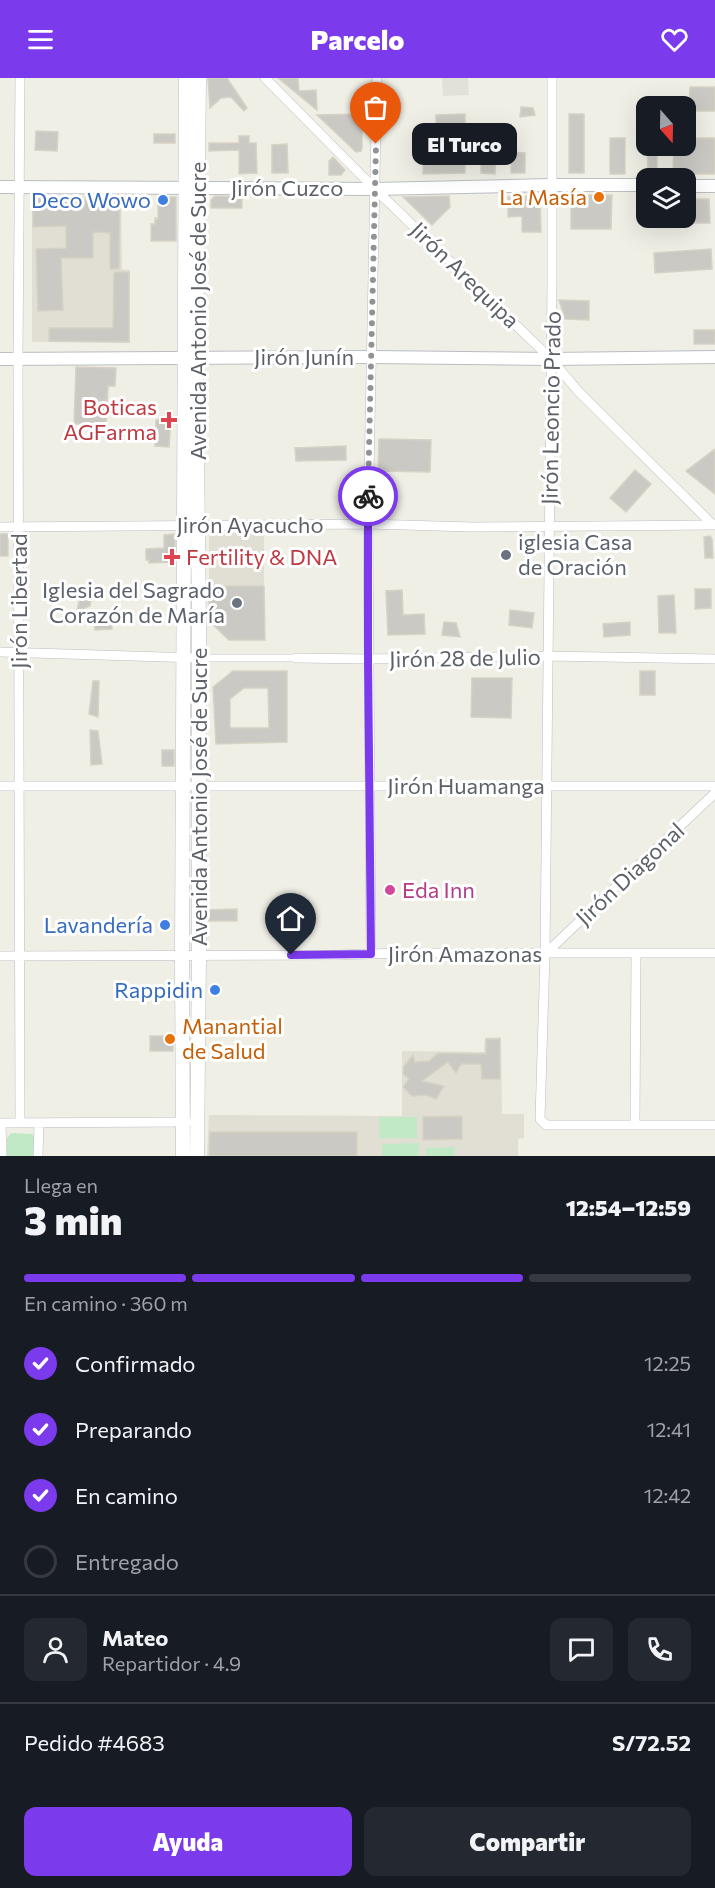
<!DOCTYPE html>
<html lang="es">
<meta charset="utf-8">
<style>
body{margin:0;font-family:Commissioner,sans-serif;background:#242831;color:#f1f3f6;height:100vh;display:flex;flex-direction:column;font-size:22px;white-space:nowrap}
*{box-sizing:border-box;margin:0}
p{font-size:20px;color:#9ea1a6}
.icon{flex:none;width:33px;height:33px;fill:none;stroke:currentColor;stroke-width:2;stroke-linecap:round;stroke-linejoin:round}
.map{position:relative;height:1078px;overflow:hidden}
.side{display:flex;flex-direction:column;background:#171b24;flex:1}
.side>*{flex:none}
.needle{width:39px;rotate:160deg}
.buttons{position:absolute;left:636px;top:18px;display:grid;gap:12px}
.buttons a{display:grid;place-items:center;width:60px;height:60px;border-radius:12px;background:#171b24;box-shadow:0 6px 24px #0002;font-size:30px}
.pin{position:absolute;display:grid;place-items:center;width:51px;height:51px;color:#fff;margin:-62px -26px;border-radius:50% 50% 50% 0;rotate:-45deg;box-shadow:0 0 6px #0007}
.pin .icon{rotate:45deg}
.courier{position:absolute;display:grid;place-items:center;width:60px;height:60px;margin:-30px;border:4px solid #7c3aed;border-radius:50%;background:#fff;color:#222;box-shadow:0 2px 8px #0007}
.bubble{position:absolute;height:42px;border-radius:12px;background:#171b24;box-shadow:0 6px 24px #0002;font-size:20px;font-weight:800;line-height:42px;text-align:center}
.head em{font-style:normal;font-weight:800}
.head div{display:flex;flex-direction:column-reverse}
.head{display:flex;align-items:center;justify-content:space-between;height:102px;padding:0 24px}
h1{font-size:39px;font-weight:800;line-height:45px}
.bar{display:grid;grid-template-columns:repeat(4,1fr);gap:9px 6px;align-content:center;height:72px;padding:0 24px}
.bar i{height:8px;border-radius:4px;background:#363941}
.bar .active{background:#7c3aed}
.bar p{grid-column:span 4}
.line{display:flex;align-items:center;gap:15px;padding:0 24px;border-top:2px solid #363941}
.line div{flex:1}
.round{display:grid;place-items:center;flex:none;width:63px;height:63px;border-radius:12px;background:#242831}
ol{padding:0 24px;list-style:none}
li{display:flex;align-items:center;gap:18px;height:66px}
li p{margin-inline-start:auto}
li .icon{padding:6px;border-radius:50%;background:#7c3aed;color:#fff;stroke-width:4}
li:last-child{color:#9ea1a6}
li i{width:33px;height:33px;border:3px solid #363941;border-radius:50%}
.cta{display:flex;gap:12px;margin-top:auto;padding:12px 24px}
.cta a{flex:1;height:69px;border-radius:12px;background:#7c3aed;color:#fff;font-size:24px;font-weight:800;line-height:69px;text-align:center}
.cta a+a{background:#242831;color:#f1f3f6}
header{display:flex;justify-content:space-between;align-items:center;height:78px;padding:0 24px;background:#7c3aed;color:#fff;font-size:27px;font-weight:800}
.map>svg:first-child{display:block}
.industrial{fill:#e1e1da}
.education{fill:#e1ded4}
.green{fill:#c2e9c6}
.building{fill:#cbc9c3;stroke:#d6d2c4;stroke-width:1.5;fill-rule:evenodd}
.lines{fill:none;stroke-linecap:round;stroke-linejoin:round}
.pedestrian-casing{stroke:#babdc2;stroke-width:8}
.minor-casing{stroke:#babdc2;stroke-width:10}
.tertiary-casing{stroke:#babdc2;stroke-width:14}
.secondary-casing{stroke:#bbbec4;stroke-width:15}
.pedestrian{stroke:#fff;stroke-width:7}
.minor{stroke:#fff;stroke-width:9}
.tertiary{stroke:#fff;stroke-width:12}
.secondary{stroke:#fff;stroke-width:14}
.done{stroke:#909393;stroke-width:6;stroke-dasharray:0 10.8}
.route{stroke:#7c3aed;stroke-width:8}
.food-dot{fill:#e8710a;stroke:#fff;stroke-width:2}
.shop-dot{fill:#3f7fe0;stroke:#fff;stroke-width:2}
.health-dot{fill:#e0444e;stroke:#fff;stroke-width:2}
.worship-dot{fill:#6b7280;stroke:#fff;stroke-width:2}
.hotel-dot{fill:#d1479c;stroke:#fff;stroke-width:2}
.labels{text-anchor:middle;stroke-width:6;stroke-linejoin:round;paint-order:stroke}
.street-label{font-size:22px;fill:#5d6167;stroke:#fff}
.food-label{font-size:22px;fill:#c56008;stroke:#fff;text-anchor:end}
.shop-label{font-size:22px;fill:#366cbe;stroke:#fff;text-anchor:end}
.health-label{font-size:22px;fill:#be3a42;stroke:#fff;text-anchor:end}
.worship-label{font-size:22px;fill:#5b616d;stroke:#fff;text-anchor:start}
.hotel-label{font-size:22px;fill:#b23c85;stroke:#fff;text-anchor:start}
</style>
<header><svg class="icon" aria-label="menu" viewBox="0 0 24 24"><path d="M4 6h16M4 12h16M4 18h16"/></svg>Parcelo<svg class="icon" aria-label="heart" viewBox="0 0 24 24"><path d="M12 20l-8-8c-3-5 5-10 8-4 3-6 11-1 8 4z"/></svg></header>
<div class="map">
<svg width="715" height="1078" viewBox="0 0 715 1078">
<rect width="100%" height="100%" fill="#f0efe6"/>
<!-- industrial -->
<path class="industrial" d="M442,0H468L469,17L443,18Z"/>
<!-- education -->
<path class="education" d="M35,117L121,119L122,191L130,192V265L32,264V120Z
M209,455H264V508H209Z
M501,959L502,1036H524V1060L518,1061V1078H207L209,1037L402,1038V973L484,974L485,960Z"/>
<!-- green -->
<path class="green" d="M379,1039H417V1060H379Z
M11,1055L32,1056L35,1060V1078H7V1060Z
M419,1065V1078H382V1066Z
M455,1069V1078H426V1070Z"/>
<!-- building -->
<path class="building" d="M208,0H227L247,30L244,33L231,19L221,20L210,30Z
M278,0H298L299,13L316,12L317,32Z
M690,9H715V33H689Z
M521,29L533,30L535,37L520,39Z
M362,36V70L361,73L356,74L317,37Z
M465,36V95L423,96V78H436V37Z
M569,36H584V95H569Z
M36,53L58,54L57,73L35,72Z
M154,56H175V65H154Z
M239,58H249V65H256L257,95L239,96V72L209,73V65H239Z
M610,60H625V96H610Z
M686,60H715V96H688V92H673L674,68H686Z
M287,66L288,95H272V67Z
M647,70H657V93L648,94Z
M481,74H496L495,96L481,95Z
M511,74L525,75V95H511Z
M333,79L345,92L341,97H329V83Z
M571,117H612L611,151H571Z
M215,118L242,119V130H211V122Z
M449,118L450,129L432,147L403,119Z
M540,118L541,154H522V138L508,139V119Z
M61,119V123L120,120L119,191H110V155L93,154V180H61L63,232L38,233L36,171L66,170V148L33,149V120Z
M158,119H176V163H151V146H155V140L158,141Z
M686,121H709L710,145H686Z
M711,171L712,191L655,195L654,175Z
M114,194H129V264L49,263V250H113Z
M559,222L589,223V242L565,241Z
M694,252H715V266H694Z
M76,289L116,290L115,308H108L106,346H74Z
M171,339L169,369L155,368L156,342Z
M379,361L431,362L430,394L378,393Z
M346,368V382L296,383L295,370Z
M715,371V416L686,393Z
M635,392L651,406L626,434L610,420Z
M0,456H8V478H0Z
M175,456V482H173V484L149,485V482H146V471L164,470V457Z
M710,458L712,461L713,480H705L704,459Z
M209,508H264L265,562H229L209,543Z
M695,511H711V530L695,531Z
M402,512L403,537L424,536L425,556L388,557L386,513Z
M92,517L90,528L77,533L80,518Z
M674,517L676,555H659L658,518Z
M510,532L534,535L532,550L509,547Z
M111,541L112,551L95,552L94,543Z
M444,544L456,545L460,559L442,557Z
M630,544V557L604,559L603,546Z
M233,593H287V664L216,666L213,609ZM244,610H268L269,650H230V621Z
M640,593H655V617H640Z
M472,600H512L511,640L471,639Z
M93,603H99L98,639L89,636Z
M90,652L98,653L102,686L91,687Z
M162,672H174V688H162Z
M237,831V843H209V832Z
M150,958H173V973H150Z
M486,961H500V1001H482L481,986H461L456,995L448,984L422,1003L444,1008L436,1021L426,1017L412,1018L403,1009L409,1001L403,996L404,988L413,977L415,984L429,983L438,975L486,976Z
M462,1038V1061L423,1062V1039Z
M210,1054H357V1078H209Z"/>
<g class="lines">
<defs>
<path id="pedestrian" d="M198,580H296"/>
<path id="minor" d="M20,0L18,282L20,1045
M265,0L375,111L551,281L578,313L713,447
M552,0V204L545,876L540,1041L546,1047H715
M0,449L368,446L472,449L715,447
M0,574L198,580
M296,580L368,581L548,578L715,581
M0,708H715
M371,876L368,446L377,0
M545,876L715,715
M0,878L337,877L403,875H715
M0,1045L187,1044
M1,1045L2,1078
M635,1046L636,876
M38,1078L39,1045"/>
<path id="tertiary" d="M686,108H715
M0,109L375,111L551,107H646
M0,281L371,279L551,281L715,279"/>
<path id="secondary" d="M183,1078L182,877L186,0
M197,1078L199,877V546L196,287L199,0"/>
</defs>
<!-- pedestrian casing -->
<use href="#pedestrian" class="pedestrian-casing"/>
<!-- minor casing -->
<use href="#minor" class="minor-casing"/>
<!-- tertiary casing -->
<use href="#tertiary" class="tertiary-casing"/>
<!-- secondary casing -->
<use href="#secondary" class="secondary-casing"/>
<!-- pedestrian -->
<use href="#pedestrian" class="pedestrian"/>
<!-- minor -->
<use href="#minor" class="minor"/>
<!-- tertiary -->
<use href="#tertiary" class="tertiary"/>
<!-- secondary -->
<use href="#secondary" class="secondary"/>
</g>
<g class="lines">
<!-- done -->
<path class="done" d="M368,418L376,66"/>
<!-- route -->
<path class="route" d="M291,877L371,876L368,581V418"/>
</g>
<!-- markers -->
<g class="food-dot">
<circle cx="599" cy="119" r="6"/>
<circle cx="170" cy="961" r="6"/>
</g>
<g class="shop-dot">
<circle cx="163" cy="122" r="6"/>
<circle cx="165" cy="847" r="6"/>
<circle cx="215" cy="912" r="6"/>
</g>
<g class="health-dot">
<path d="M166 333h6v6h6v6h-6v6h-6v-6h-6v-6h6z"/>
<path d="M169 470h6v6h6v6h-6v6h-6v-6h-6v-6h6z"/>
</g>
<g class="worship-dot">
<circle cx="506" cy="477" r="6"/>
<circle cx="237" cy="525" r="6"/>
</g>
<circle class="hotel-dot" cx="390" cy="812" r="6"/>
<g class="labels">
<!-- street labels -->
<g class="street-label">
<text x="287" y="118">Jirón Cuzco</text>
<text transform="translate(465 197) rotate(44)" y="8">Jirón Arequipa</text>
<text transform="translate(198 233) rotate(-90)" y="8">Avenida Antonio José de Sucre</text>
<text x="304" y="287">Jirón Junín</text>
<text transform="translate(551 330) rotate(-89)" y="8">Jirón Leoncio Prado</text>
<text x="250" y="455">Jirón Ayacucho</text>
<text transform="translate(19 523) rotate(-90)" y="8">Jirón Libertad</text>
<text transform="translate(465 580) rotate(-1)" y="8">Jirón 28 de Julio</text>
<text x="466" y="716">Jirón Huamanga</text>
<text transform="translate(199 719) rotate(-90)" y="8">Avenida Antonio José de Sucre</text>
<text transform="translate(630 796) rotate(-43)" y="8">Jirón Diagonal</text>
<text x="465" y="884">Jirón Amazonas</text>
</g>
<!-- food labels -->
<g class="food-label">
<text x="587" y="127">La Masía</text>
<text x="182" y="956" text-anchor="start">Manantial<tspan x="182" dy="25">de Salud</tspan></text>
</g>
<!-- shop labels -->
<g class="shop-label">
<text x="151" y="130">Deco Wowo</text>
<text x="153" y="855">Lavandería</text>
<text x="203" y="920">Rappidin</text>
</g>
<!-- health labels -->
<g class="health-label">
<text x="157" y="337">Boticas<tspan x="157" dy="25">AGFarma</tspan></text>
<text x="186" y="487" text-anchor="start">Fertility &amp; DNA</text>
</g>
<!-- worship labels -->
<g class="worship-label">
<text x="518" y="472">iglesia Casa<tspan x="518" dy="25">de Oración</tspan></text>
<text x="225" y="520" text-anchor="end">Iglesia del Sagrado<tspan x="225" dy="25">Corazón de María</tspan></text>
</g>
<!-- hotel labels -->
<g class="hotel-label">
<text x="402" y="820">Eda Inn</text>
</g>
</g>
</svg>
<div class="buttons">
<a><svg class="needle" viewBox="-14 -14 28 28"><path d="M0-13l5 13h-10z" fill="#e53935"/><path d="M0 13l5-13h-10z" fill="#9ea1a6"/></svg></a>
<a><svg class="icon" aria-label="layers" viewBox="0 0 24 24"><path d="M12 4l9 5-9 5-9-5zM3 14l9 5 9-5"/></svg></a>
</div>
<div class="pin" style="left:376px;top:66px;background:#ea580c"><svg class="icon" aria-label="bag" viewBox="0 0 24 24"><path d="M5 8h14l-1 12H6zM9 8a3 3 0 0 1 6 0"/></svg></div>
<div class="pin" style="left:291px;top:877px;background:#1f2937"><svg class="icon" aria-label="home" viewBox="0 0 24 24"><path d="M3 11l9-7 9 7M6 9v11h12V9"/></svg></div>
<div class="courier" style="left:368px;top:418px"><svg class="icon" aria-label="bike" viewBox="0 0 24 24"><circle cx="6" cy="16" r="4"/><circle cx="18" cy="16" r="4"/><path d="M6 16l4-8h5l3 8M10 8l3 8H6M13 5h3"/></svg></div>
<div class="bubble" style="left:412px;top:45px;width:105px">El Turco</div>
</div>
<section class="side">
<div class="head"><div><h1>3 min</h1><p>Llega en</p></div><em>12:54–12:59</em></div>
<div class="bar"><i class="active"></i><i class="active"></i><i class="active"></i><i></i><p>En camino · 360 m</p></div>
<ol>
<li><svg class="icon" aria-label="check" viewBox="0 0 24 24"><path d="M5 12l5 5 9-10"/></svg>Confirmado<p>12:25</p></li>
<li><svg class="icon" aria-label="check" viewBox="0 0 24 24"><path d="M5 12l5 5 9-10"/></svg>Preparando<p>12:41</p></li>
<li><svg class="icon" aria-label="check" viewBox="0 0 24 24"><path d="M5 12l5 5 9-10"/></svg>En camino<p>12:42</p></li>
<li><i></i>Entregado</li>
</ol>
<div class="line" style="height:108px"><a class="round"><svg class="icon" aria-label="person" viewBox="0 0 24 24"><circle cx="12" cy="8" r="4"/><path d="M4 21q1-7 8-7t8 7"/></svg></a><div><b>Mateo</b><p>Repartidor · 4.9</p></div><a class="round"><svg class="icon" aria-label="chat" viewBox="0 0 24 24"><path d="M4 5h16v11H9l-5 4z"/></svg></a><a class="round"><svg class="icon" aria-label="phone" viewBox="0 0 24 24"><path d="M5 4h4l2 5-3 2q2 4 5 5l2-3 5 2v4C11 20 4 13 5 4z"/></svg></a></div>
<div class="line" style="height:78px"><div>Pedido #4683</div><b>S/72.52</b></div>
<div class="cta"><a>Ayuda</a><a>Compartir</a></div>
</section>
